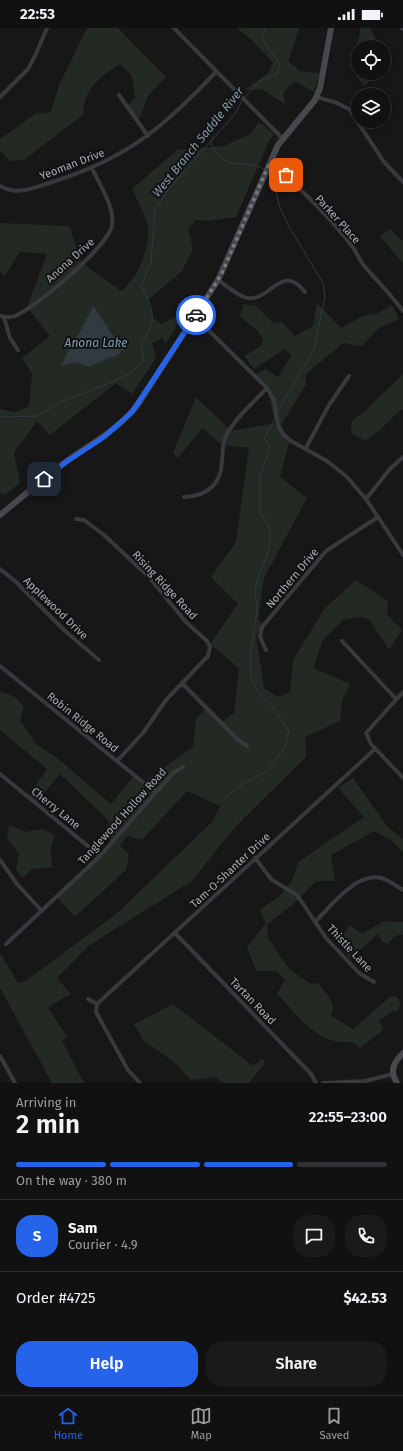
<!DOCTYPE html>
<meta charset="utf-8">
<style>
body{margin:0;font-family:"Fira Sans",sans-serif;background:#1a1a1b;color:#f1f3f6;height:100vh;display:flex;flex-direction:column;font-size:15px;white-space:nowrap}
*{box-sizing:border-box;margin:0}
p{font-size:13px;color:#9c9d9f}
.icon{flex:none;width:22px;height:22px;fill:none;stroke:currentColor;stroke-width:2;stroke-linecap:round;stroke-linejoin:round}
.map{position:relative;height:1055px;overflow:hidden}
.details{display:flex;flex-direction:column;background:#111112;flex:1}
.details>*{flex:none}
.controls{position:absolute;left:351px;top:12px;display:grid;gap:8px}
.controls a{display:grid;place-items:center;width:40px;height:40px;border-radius:50%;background:#111112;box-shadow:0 2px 6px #0003,0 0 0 1px #303132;font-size:20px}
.pin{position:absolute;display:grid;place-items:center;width:34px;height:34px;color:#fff;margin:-17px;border-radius:8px;box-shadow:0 2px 6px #0006}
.courier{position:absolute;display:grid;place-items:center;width:40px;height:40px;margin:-20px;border:3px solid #2563eb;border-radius:50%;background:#fff;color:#222;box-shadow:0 1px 5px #0007}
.overview em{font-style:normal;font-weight:600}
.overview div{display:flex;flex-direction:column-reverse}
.overview{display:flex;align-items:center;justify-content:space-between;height:68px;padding:0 16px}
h1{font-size:26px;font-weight:600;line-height:30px}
.bar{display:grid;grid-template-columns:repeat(4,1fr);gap:6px 4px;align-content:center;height:48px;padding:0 16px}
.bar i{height:5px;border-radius:3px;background:#303132}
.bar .active{background:#2563eb}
.bar p{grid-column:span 4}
.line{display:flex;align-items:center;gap:10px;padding:0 16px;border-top:1px solid #303132}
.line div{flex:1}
.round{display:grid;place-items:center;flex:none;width:42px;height:42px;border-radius:16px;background:#1a1a1b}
.action{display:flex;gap:8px;margin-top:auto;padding:8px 16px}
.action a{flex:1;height:46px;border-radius:16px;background:#2563eb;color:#fff;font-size:16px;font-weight:600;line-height:46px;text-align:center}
.action a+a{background:#1a1a1b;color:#f1f3f6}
.status{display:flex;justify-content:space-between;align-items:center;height:28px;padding:0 20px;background:#111112;direction:ltr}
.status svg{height:11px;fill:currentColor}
.menu{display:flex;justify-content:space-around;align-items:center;height:56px;border-top:1px solid #303132;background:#111112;font-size:11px;color:#9c9d9f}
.menu a{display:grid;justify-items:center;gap:2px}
.menu .active{color:#2563eb}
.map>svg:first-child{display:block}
.green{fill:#232a24}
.water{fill:#313a40}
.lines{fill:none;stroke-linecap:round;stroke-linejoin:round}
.stream{stroke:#313a40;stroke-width:1}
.street{stroke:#38393d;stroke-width:4}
.secondary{stroke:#46484d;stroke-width:6}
.done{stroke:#77797f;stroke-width:4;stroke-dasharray:0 7.2}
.route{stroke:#2563eb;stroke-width:5}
.labels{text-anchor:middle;stroke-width:4;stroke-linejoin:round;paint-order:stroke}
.street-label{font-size:11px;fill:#aaaeb7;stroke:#121213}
.water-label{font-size:12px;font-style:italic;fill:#849daf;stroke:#121213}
</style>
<div class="status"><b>22:53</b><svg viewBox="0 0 49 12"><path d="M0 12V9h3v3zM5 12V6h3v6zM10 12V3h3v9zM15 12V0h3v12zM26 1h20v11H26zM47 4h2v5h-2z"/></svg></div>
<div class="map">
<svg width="403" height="1055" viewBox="0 0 403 1055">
<rect width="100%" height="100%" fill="#171718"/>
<!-- green -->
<path class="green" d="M87,0H118L166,49L148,68L139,91L128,78L135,69L132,48L120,36C99,50 84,60 83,87L24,132L10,133L0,122V111L35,86L51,84L59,57Z
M237,0H299L288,33L300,43L320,45L314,64L294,53L283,65L286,77L262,61L245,62L268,45L273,35L252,12Z
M361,0H370L380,19H358V45H375L365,58C363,55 358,52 357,48C352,37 358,12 361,0Z
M259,94L274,106L269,113L236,189L208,193L196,192L188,201L193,221L182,243L148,272L153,290L162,296L187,282L166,315L162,310L152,315L156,330L132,366L116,355L50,407L37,393L14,425L20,455L5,467L0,465V381L15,384L29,378L32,346L22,330L50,308L27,279L47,226L20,224L5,248L0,243V195L69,198L82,235L121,263C138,250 149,222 148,201C148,191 136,170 132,161L177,122L224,118L250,106Z
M390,201L403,213V236L380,208Z
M317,275L341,300L363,288L378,285L392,277L399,291L379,300L362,318L343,315L306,346V356L279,401L290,412L280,449L307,470L264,550L258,591L263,597L256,608L264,660L278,669L290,664L293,632L325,580L356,552L388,573L387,587L402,602L389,622L369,591L360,589L343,592L323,612L313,640L350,656L342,673L340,693L305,709L306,729L234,800L192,853L88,918L57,950L71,966L48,979L67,1009L62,1013L84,1055H52L0,960V925L18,955L24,954L116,886L212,794L220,778L187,763L142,812L127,808L120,818L129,826L126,842L75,889L57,869L111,813L106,809L109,793L60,746L36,775L28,768L47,741L0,702V663L15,669L24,678L20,692L37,717L56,729L111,776L134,748L142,755L193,719L196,691L206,680L220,695L234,685L239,640L210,616L238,576L211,549L236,514L249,420L222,417L202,400L178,430L173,425L196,369L231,403L275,395L267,358L255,347L265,341L278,349L291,328L285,321L254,341L244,328L261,318L263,312L257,302L240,289L243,276L256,278L273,295L282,294L295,308L313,298Z
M403,346V382H400L380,402L365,413L351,405L352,393L366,382Z
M353,750L387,798L403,811V824L391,812L374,803L331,827L335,853H316L298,872L267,897L268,910C274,917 276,924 282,931C289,942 300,949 311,956L318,955C327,967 337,973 331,988L353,1001L391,968L397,969L401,976L397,984L393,983L379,993L383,1000L382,1003L360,1020L353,1014C317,1018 300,989 277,966L285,952L276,943H256L247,919L266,895L260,882C281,867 292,861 298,834L364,789L338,760Z
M9,797L25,804L42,801L55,807L50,822L53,839L33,841L22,850L16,842L19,826L7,810Z
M384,893L403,894V907L401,906L394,909L388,916L382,914L378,906L350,931L337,914L350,897L362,906Z
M173,976L253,1038L263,1030L265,1035L249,1055H223L216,1049L191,1052L174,1034L143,1012L134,996Z"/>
<!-- water -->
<path class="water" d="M93,277L113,308L125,319L117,328L108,330L89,339L77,334L61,338C70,317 85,299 93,277Z"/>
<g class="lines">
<!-- stream -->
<path class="stream" d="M245,69L260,53L276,47L280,36L262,11L265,0
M213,109L211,115C224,145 242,130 264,141
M269,144L275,158L279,177L288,197L323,255L325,269L314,321L278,383
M0,389L37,388L61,374L105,357L129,346L144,333L141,316C158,293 154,281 141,258L151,235L155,182L167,163L235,86L243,71
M225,770L241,757L266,744L285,719L289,703C283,696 279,688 274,681C266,670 256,665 252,652C246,628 256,603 257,579C257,573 254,567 255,561C261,533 283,511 260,485V448L270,420L264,410L275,390"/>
<!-- street -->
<path class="street" d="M174,0L282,110
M402,0L403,1
M119,67L148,108
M0,69L28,41L35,28L47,0
M317,69L337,75L349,81L384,134L403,154
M270,134C299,159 328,187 352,218C357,225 360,234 367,241C379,255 392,268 403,283
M0,158C16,168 33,160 49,155C127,131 161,101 216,44
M218,252C226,257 237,268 248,270C271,273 281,234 305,264
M0,288C5,289 10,290 15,288C34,281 110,217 112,197C115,179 99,156 92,140
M4,289L10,310L18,322
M195,289L267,360L274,372L278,397L283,406L291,413L327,433L347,449L366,471L403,527
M306,420L329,377L349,348
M184,469C207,468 221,457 222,433C223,423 222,415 227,406C236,389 254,374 267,360
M366,471L390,441L403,429
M76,491L84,492L104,507L149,549L186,594L207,613L210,619L208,628L166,672L143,705L117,733
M0,541L15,553L64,602L99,632
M342,613L396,671
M266,622L260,609L262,599L326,523L378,489
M0,638L155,764
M182,655L237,711L247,718
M403,664L366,705L371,716L403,750
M0,746L100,828
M255,830L272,852L297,867L326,910L359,945L374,954
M0,832L17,856L42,883
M315,894C331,878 356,844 381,850C389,852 396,858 403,862
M175,905L311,1046L316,1055
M6,916L100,828L173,745L183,739
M88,971L97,976L96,984L128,1042L140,1055
M97,976L375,721
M0,1028L15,1055
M323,1055L365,1053L393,1046"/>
<!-- secondary -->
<path class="secondary" d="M0,487C22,469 44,450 67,433C93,414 120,401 139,375L218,252L278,117L315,72L320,60L331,0
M397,1055C389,1043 394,1034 403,1025"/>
</g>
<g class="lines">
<!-- done -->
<path class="done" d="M196,287L222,245L270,134L286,147"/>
<!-- route -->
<path class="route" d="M44,451L66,434L104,409L132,384L196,287"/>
</g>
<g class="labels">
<!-- street labels -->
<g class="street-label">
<text transform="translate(72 136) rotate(-21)" y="4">Yeoman Drive</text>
<text transform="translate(338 191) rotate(48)" y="4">Parker Place</text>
<text transform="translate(70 232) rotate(-42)" y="4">Anona Drive</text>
<text transform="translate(292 550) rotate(-50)" y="4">Northern Drive</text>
<text transform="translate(165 557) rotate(47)" y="4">Rising Ridge Road</text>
<text transform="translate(56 580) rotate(44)" y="4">Applewood Drive</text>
<text transform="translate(83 694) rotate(39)" y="4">Robin Ridge Road</text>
<text transform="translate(56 780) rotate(39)" y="4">Cherry Lane</text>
<text transform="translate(122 788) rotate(-48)" y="4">Tanglewood Hollow Road</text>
<text transform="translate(230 842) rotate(-43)" y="4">Tam-O-Shanter Drive</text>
<text transform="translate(350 920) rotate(47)" y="4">Thistle Lane</text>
<text transform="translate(253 973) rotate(46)" y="4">Tartan Road</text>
</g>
<!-- water labels -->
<g class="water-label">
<text transform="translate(198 114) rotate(-51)" y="4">West Branch Saddle River</text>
<text x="96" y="319">Anona Lake</text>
</g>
</g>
</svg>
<div class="controls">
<a><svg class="icon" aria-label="locate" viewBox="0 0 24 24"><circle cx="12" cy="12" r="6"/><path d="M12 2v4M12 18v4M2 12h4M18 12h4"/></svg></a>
<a><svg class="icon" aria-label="layers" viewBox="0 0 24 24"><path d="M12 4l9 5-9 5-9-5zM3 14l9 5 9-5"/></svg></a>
</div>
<div class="pin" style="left:286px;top:147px;background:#ea580c"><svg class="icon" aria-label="bag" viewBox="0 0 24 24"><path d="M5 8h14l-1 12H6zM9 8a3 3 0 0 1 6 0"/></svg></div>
<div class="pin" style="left:44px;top:451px;background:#1f2937"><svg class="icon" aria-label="home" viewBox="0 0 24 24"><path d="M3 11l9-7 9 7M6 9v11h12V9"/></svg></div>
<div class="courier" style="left:196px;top:287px"><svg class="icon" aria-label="car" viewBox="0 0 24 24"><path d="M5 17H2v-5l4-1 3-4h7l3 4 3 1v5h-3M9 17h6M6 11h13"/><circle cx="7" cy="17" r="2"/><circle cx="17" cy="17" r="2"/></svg></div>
</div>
<section class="details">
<div class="overview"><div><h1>2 min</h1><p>Arriving in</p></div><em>22:55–23:00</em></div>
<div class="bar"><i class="active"></i><i class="active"></i><i class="active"></i><i></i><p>On the way · 380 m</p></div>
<div class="line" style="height:72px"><b class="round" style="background:#2563eb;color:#fff">S</b><div><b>Sam</b><p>Courier · 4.9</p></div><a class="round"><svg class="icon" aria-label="chat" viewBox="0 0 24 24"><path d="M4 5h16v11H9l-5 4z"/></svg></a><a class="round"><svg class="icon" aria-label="phone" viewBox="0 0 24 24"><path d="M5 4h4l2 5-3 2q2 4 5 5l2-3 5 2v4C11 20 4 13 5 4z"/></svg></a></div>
<div class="line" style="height:52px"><div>Order #4725</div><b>$42.53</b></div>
<div class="action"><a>Help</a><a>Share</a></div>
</section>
<nav class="menu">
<a class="active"><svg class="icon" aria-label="home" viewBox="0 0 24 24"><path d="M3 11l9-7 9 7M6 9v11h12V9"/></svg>Home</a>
<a><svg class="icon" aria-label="map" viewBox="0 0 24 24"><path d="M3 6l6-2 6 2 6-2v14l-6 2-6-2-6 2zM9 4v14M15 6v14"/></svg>Map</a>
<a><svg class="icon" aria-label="saved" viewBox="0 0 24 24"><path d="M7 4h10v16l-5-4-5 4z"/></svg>Saved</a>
</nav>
